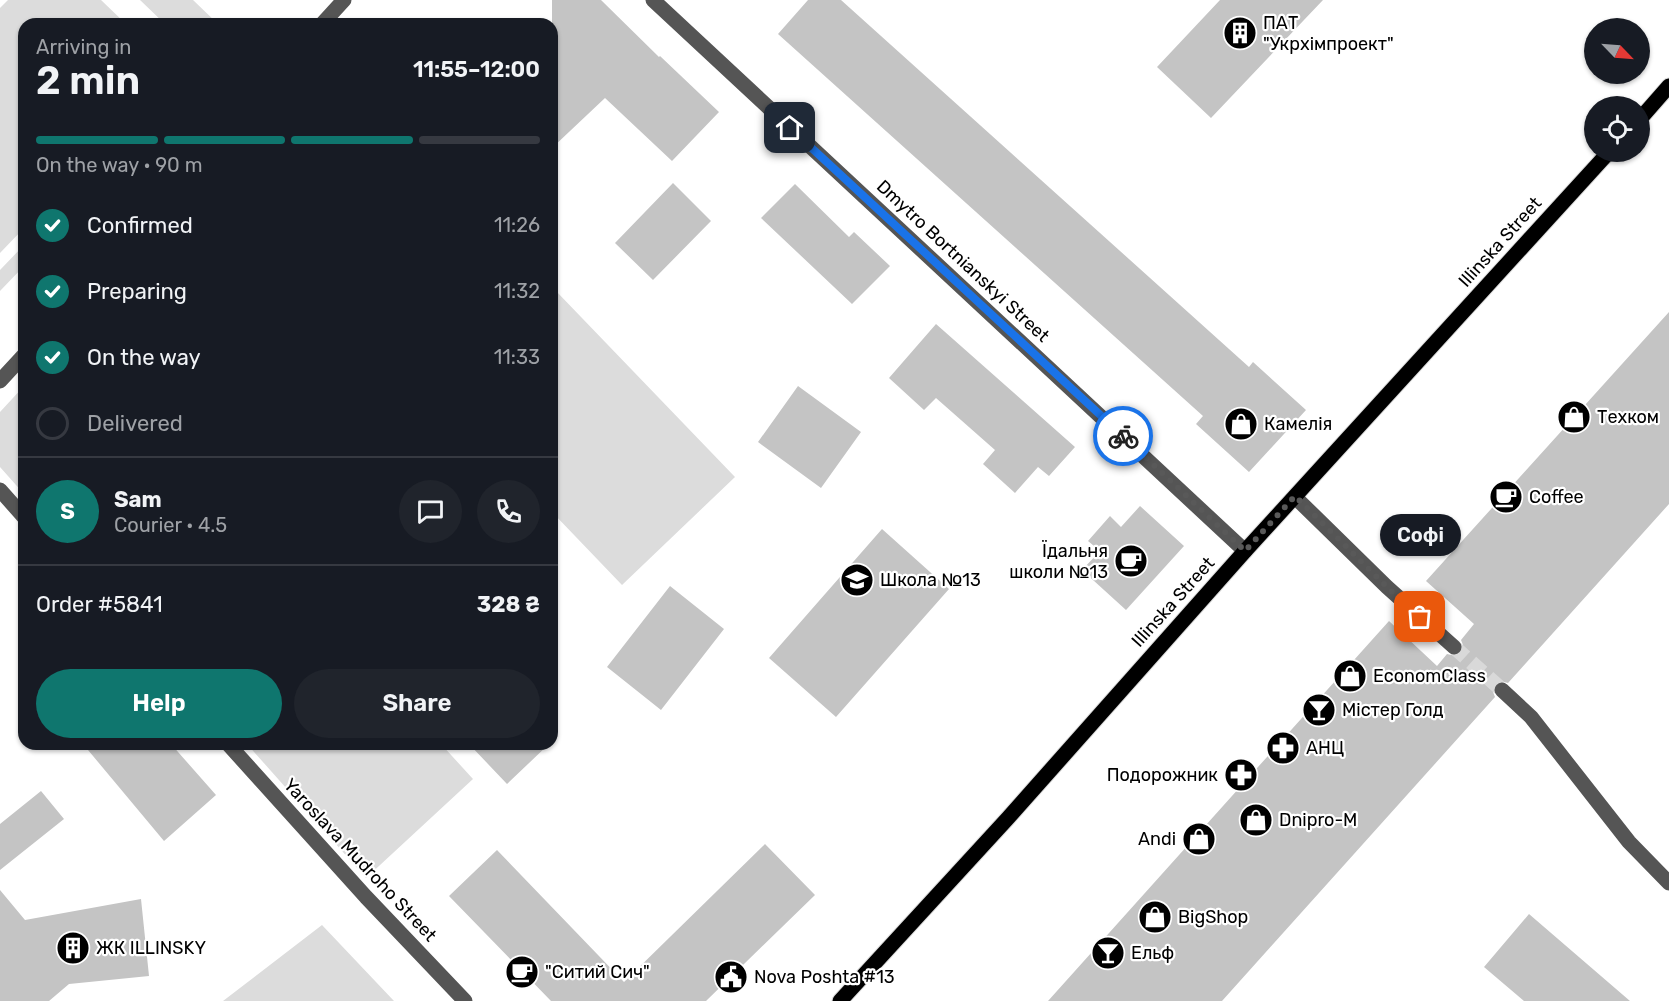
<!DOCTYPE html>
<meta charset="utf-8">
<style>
body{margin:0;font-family:Rubik,sans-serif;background:#20242c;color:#f1f3f6;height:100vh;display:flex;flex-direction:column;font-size:22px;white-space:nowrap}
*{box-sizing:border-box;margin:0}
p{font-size:20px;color:#9ea1a6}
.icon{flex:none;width:33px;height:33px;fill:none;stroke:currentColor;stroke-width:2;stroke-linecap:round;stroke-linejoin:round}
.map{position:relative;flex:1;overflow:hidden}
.drawer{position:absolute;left:18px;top:18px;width:540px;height:732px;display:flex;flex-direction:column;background:#171b24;border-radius:18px;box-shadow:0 2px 4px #0004}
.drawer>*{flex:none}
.needle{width:39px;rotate:115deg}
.tools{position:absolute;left:1584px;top:18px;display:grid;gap:12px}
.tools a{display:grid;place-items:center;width:66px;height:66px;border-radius:50%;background:#171b24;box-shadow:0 2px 4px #0004;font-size:30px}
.pin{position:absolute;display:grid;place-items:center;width:51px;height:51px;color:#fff;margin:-26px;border-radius:12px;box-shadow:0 3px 9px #0006}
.courier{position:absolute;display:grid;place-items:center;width:60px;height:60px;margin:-30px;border:4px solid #1a73e8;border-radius:50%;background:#fff;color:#222;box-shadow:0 2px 8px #0007}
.bubble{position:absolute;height:42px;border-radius:21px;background:#171b24;box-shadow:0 2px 4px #0004;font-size:20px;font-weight:600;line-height:42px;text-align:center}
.summary em{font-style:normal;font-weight:600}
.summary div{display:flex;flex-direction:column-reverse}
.summary{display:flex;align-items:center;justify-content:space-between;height:102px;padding:0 18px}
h1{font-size:39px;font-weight:600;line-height:45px}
.bar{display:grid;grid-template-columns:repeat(4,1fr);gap:9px 6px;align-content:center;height:72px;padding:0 18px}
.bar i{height:8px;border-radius:4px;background:#363941}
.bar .active{background:#0f766e}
.bar p{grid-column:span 4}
.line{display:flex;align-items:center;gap:15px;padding:0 18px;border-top:2px solid #363941}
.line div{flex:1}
.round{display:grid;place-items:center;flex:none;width:63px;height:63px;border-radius:32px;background:#20242c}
ol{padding:0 18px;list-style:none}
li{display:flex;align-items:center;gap:18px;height:66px}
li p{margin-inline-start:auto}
li .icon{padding:6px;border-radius:50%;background:#0f766e;color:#fff;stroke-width:4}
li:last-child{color:#9ea1a6}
li i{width:33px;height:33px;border:3px solid #363941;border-radius:50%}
.cta{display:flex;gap:12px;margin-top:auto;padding:12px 18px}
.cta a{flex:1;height:69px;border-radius:36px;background:#0f766e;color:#fff;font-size:24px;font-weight:600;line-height:69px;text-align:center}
.cta a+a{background:#20242c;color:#f1f3f6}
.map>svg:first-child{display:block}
.green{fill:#dcdcdc}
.building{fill:#c4c4c4}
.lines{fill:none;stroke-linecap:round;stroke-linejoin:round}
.minor-tunnel{stroke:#d9d9d9;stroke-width:15;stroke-dasharray:15 8;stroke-linecap:butt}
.major-casing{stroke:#dbdbdb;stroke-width:17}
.minor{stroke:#555;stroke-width:15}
.major{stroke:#000;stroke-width:15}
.done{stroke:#595959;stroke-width:6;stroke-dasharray:0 10.8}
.route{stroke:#1a73e8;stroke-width:8}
.labels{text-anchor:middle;stroke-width:4.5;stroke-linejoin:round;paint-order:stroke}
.poi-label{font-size:18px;fill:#000;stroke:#fff;text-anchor:start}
.street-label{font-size:18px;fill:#000;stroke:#fff}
</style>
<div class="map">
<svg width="1669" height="1001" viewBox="0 0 1669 1001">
<rect width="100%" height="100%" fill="#fff"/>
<!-- green -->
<path class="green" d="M8,0H101L126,24H24V228L0,253V8Z
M140,0H193L218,24H165Z
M24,245V266L0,291V270Z
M556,291L735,477L622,585L552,512V295Z
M24,386V494L0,467V412Z
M247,744H441L473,779L366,878Z
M322,925L394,1001H223Z"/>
<!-- building -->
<path class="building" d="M552,0H601L659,57L660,56L719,112L672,161L605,98L552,148Z
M808,0H841L1249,367L1253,362L1306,410L1249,472L1196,424L1203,416L778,34Z
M1220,0H1323L1211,118L1157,67Z
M673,183L711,221L653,280L615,243Z
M795,184L849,237L854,232L890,266L852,304L761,218Z
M1669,312V504L1508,683L1500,681L1495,684L1493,692L1495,697L1222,1001H1048L1389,621L1437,666L1447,654L1456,656L1462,653L1463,645L1461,640L1474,624L1426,581Z
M936,324L1075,447L1049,476L1038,467L1015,493L983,464L995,450L936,398L924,410L889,378Z
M798,386L861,432L821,488L758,442Z
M1140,506L1184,546L1126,610L1082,570L1100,551L1088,541L1110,516L1121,527Z
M882,529L949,589L836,717L769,658Z
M670,586L724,629L661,710L607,667Z
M83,744H171L216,795L164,841Z
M469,744H549L507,784Z
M41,791L64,819L0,870V824Z
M765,844L815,895L706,1001H551L449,896L497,850L624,982Z
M0,890L25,920L141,899L149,976L69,984L49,1001H0Z
M1529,914L1630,1001H1524L1484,967Z"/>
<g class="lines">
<!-- minor-tunnel -->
<path class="minor-tunnel" d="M1454,647L1502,690"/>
<defs>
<path id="major" d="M1640,119L1669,86
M840,1001L1008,818L1245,551L1609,152"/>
</defs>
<!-- major casing -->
<use href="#major" class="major-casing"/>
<!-- minor -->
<path class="minor" d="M653,0L1245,551
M322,24L344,0
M0,381L24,355
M0,490L24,517
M1295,497L1387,587L1454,647
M1502,690L1531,717L1629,842L1669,883
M228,744L366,897L465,1001"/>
<!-- major -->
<use href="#major" class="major"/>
</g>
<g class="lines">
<!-- done -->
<path class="done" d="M1123,436L1245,551L1295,496L1387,587L1420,617"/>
<!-- route -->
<path class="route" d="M790,128L1123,436"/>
</g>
<!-- icons -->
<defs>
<symbol id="building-disc" viewBox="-11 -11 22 22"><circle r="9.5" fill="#000" stroke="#fff"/><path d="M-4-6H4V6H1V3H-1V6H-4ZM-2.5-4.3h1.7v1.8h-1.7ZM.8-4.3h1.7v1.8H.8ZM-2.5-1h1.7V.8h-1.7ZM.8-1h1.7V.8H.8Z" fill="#fff"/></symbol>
<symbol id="shop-disc" viewBox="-11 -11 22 22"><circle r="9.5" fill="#000" stroke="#fff"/><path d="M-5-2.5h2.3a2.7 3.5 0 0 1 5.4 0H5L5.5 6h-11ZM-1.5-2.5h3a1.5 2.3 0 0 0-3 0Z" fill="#fff"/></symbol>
<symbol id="cafe-disc" viewBox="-11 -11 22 22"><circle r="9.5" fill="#000" stroke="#fff"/><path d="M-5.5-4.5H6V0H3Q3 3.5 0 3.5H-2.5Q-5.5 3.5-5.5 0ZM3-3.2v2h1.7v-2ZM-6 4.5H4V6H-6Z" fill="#fff"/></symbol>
<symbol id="school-disc" viewBox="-11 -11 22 22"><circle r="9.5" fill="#000" stroke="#fff"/><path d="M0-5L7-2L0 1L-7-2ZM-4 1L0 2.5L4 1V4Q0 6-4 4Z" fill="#fff"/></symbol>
<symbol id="bar-disc" viewBox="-11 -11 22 22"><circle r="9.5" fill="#000" stroke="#fff"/><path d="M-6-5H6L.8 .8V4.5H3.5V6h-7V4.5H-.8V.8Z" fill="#fff"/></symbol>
<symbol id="pharmacy-disc" viewBox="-11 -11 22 22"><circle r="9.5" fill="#000" stroke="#fff"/><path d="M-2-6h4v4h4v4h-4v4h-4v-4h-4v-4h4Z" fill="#fff"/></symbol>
<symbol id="civic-disc" viewBox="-11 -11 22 22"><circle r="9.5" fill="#000" stroke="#fff"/><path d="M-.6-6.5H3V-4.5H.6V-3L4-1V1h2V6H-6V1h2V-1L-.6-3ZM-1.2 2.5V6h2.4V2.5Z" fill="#fff"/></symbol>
</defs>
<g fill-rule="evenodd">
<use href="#building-disc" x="1221" y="14" width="38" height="38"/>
<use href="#shop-disc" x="1555" y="398" width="38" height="38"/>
<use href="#shop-disc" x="1222" y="405" width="38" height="38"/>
<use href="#cafe-disc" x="1487" y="478" width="38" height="38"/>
<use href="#cafe-disc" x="1112" y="542" width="38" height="38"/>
<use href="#school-disc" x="838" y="561" width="38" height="38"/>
<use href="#shop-disc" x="1331" y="657" width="38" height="38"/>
<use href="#bar-disc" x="1300" y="691" width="38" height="38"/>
<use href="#pharmacy-disc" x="1264" y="729" width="38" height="38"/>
<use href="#pharmacy-disc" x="1222" y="756" width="38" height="38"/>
<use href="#shop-disc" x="1237" y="801" width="38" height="38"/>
<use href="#shop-disc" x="1180" y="820" width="38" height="38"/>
<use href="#shop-disc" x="1136" y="898" width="38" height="38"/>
<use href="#building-disc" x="54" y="929" width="38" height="38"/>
<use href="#bar-disc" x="1089" y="934" width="38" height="38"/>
<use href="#cafe-disc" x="503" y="953" width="38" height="38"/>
<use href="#civic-disc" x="712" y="958" width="38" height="38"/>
</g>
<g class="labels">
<!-- poi labels -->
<g class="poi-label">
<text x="1263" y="29">ПАТ<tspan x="1263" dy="21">"Укрхімпроект"</tspan></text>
<text x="1597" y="423">Техком</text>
<text x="1264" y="430">Камелія</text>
<text x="1529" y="503">Coffee</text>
<text x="1108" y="557" text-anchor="end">Їдальня<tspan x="1108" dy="21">школи №13</tspan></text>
<text x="880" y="586">Школа №13</text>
<text x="1373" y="682">EconomClass</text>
<text x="1342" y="716">Містер Голд</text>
<text x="1306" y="754">АНЦ</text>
<text x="1218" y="781" text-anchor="end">Подорожник</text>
<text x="1279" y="826">Dnipro-M</text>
<text x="1176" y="845" text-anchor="end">Andi</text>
<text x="1178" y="923">BigShop</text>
<text x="96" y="954">ЖК ILLINSKY</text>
<text x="1131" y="959">Ельф</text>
<text x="545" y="978">"Ситий Сич"</text>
<text x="754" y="983">Nova Poshta #13</text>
</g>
<!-- street labels -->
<g class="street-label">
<text transform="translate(1500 242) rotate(-48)" y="6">Illinska Street</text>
<text transform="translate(963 261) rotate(43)" y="6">Dmytro Bortnianskyi Street</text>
<text transform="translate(1173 602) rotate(-48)" y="6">Illinska Street</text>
<text transform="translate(360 860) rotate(47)" y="6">Yaroslava Mudroho Street</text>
</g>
</g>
</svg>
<div class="tools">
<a><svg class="needle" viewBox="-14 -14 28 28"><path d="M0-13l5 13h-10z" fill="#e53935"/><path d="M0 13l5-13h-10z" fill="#9ea1a6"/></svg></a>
<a><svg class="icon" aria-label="locate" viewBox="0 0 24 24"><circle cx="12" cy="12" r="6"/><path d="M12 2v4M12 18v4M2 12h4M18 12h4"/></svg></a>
</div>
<div class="pin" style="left:1420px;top:617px;background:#ea580c"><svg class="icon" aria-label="bag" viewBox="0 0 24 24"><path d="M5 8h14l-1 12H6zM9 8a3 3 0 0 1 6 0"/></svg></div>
<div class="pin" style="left:790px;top:128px;background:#1f2937"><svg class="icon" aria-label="home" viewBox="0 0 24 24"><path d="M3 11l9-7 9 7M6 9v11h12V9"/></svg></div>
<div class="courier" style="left:1123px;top:436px"><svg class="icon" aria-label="bike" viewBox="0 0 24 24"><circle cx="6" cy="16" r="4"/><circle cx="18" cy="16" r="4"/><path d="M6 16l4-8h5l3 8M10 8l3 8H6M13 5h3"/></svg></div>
<div class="bubble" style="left:1380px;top:514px;width:81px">Софі</div>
<section class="drawer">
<div class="summary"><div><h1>2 min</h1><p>Arriving in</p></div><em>11:55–12:00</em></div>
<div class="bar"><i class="active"></i><i class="active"></i><i class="active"></i><i></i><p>On the way · 90 m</p></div>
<ol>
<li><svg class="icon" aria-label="check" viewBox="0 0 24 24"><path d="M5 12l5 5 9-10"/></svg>Confirmed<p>11:26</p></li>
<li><svg class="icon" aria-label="check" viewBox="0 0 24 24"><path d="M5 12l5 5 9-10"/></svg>Preparing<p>11:32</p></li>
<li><svg class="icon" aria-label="check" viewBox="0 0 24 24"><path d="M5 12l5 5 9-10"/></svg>On the way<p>11:33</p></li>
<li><i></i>Delivered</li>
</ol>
<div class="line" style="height:108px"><b class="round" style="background:#0f766e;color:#fff">S</b><div><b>Sam</b><p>Courier · 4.5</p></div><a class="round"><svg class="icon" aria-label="chat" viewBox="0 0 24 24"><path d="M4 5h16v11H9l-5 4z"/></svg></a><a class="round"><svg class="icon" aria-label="phone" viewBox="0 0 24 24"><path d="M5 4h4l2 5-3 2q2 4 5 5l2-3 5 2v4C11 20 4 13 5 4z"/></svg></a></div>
<div class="line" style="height:78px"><div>Order #5841</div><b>328 ₴</b></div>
<div class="cta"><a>Help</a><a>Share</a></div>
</section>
</div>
